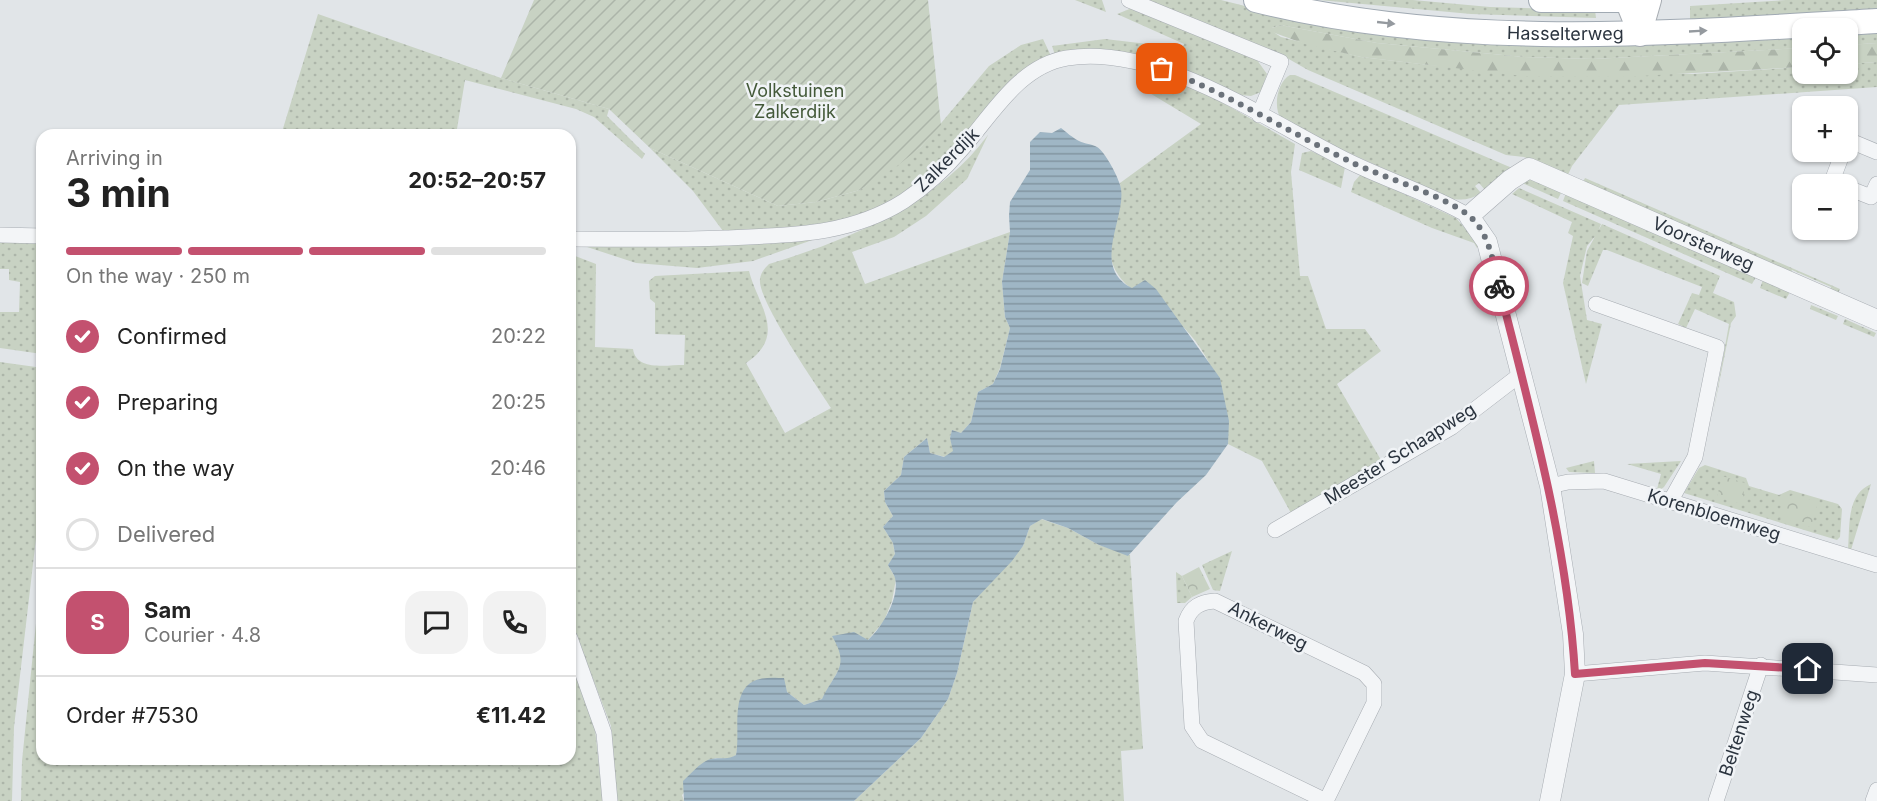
<!DOCTYPE html>
<meta charset="utf-8">
<style>
body{margin:0;font-family:Inter,sans-serif;background:#f2f2f2;color:#222;height:100vh;display:flex;flex-direction:column;font-size:22px;white-space:nowrap}
*{box-sizing:border-box;margin:0}
p{font-size:20px;color:#767676}
.icon{flex:none;width:33px;height:33px;fill:none;stroke:currentColor;stroke-width:2;stroke-linecap:round;stroke-linejoin:round}
.map{position:relative;flex:1;overflow:hidden}
.sheet{position:absolute;left:36px;top:129px;width:540px;height:636px;display:flex;flex-direction:column;background:#fff;border-radius:18px;box-shadow:0 2px 4px #0004}
.sheet>*{flex:none}
.fabs{position:absolute;left:1792px;top:18px;display:grid;gap:12px}
.fabs a{display:grid;place-items:center;width:66px;height:66px;border-radius:12px;background:#fff;box-shadow:0 2px 4px #0004;font-size:30px}
.pin{position:absolute;display:grid;place-items:center;width:51px;height:51px;color:#fff;margin:-26px;border-radius:12px;box-shadow:0 3px 9px #0006}
.courier{position:absolute;display:grid;place-items:center;width:60px;height:60px;margin:-30px;border:4px solid #c3516f;border-radius:50%;background:#fff;color:#222;box-shadow:0 2px 8px #0007}
.summary em{font-style:normal;font-weight:700}
.summary div{display:flex;flex-direction:column-reverse}
.summary{display:flex;align-items:center;justify-content:space-between;height:102px;padding:0 30px}
h1{font-size:39px;font-weight:700;line-height:45px}
.bar{display:grid;grid-template-columns:repeat(4,1fr);gap:9px 6px;align-content:center;height:72px;padding:0 30px}
.bar i{height:8px;border-radius:4px;background:#e0e0e0}
.bar .selected{background:#c3516f}
.bar p{grid-column:span 4}
.line{display:flex;align-items:center;gap:15px;padding:0 30px;border-top:2px solid #e0e0e0}
.line div{flex:1}
.round{display:grid;place-items:center;flex:none;width:63px;height:63px;border-radius:18px;background:#f2f2f2}
ol{padding:0 30px;list-style:none}
li{display:flex;align-items:center;gap:18px;height:66px}
li p{margin-inline-start:auto}
li .icon{padding:6px;border-radius:50%;background:#c3516f;color:#fff;stroke-width:4}
li:last-child{color:#767676}
li i{width:33px;height:33px;border:3px solid #e0e0e0;border-radius:50%}
.map>svg:first-child{display:block}
.grass{fill:url(#grass-dots)}
.forest{fill:url(#forest-firs)}
.park{fill:url(#park-crowns)}
.garden{fill:url(#garden-furrows)}
.water{fill:url(#water-rules)}
.lines{fill:none;stroke-linecap:round;stroke-linejoin:round}
.minor-casing{stroke:#a7acb2;stroke-width:16}
.tertiary-casing{stroke:#a7acb2;stroke-width:21}
.secondary-casing{stroke:#a7acb2;stroke-width:24}
.primary-casing{stroke:#a1aab3;stroke-width:26}
.minor{stroke:#f3f5f7;stroke-width:15}
.tertiary{stroke:#f3f5f7;stroke-width:20}
.secondary{stroke:#fff;stroke-width:22}
.primary{stroke:#fff;stroke-width:24}
.oneway{fill:#959a9f}
.done{stroke:#6b727a;stroke-width:6;stroke-dasharray:0 10.8}
.route{stroke:#c3516f;stroke-width:8}
.labels{text-anchor:middle;stroke-width:5;stroke-linejoin:round;paint-order:stroke}
.street-label{font-size:18px;fill:#2b343f;stroke:#f0f3f6}
.park-label{font-size:18px;fill:#435939;stroke:#f0f3f6}
</style>
<div class="map">
<svg width="1877" height="801" viewBox="0 0 1877 801">
<defs>
<pattern id="grass-dots" width="8" height="8" patternUnits="userSpaceOnUse" patternTransform="scale(1.5)"><rect width="8" height="8" fill="#c8d2c3"/><path d="M2 2h.1M6 6h.1" fill="none" stroke="#acb5a9" stroke-width="1.8" stroke-linecap="round"/></pattern>
<pattern id="forest-firs" width="22" height="20" patternUnits="userSpaceOnUse" patternTransform="scale(1.5)"><rect width="22" height="20" fill="#c8d2c3"/><path d="M5 1l3.5 6h-7zM16 11l3.5 6h-7z" fill="#acb5a9"/></pattern>
<pattern id="park-crowns" width="20" height="18" patternUnits="userSpaceOnUse" patternTransform="scale(1.5)"><rect width="20" height="18" fill="#c8d2c3"/><path d="M2 6a3 3 0 1 1 6 0M12 15a3 3 0 1 1 6 0" fill="none" stroke="#acb5a9"/></pattern>
<pattern id="garden-furrows" width="10" height="10" patternUnits="userSpaceOnUse" patternTransform="scale(1.5)"><rect width="10" height="10" fill="#c8d2c3"/><path d="M-1 1l2-2M0 10L10 0M9 11l2-2" fill="none" stroke="#acb5a9"/></pattern>
<pattern id="water-rules" width="6" height="5" patternUnits="userSpaceOnUse" patternTransform="scale(1.5)"><rect width="6" height="5" fill="#9fb6c5"/><path d="M0 2.5h6" fill="none" stroke="#8295a1"/></pattern>
</defs>
<rect width="100%" height="100%" fill="#e1e5e8"/>
<!-- grass -->
<path class="grass" d="M1075,0H1102L1106,12Z
M1146,0H1221L1285,16L1803,34V48L1593,59L1524,57L1377,43L1280,25L1272,28V31L1281,37L1361,57L1430,65L1692,74L1803,67V74H1848V64L1877,62V87L1619,105L1572,166L1567,177L1524,157L1506,155L1308,70L1287,58Z
M1319,0H1413L1490,7L1595,10L1596,18L1471,14Z
M1786,0H1877V12L1690,24V6Z
M1132,8L1257,60L1267,74L1261,92L1251,96L1240,95L1163,62L1055,55L1052,46L1105,39L1182,48L1184,44L1117,14Z
M318,14L501,78L609,109L607,116L645,154L642,159L594,117L576,109L465,80L456,135H281Z
M1877,30V43L1848,45V31Z
M1043,39L1051,56L933,172L887,206L830,227L723,231L693,191L650,148L778,206L816,202L860,190L921,147L989,66L1021,45Z
M1154,72L1204,92L1295,144L1291,172L1300,276H1308L1326,329H1365L1381,351L1337,384L1381,460L1291,513L1262,461L1228,444C1230,403 1211,352 1180,324C1159,304 1124,293 1113,265C1104,240 1123,209 1120,183L1201,124L1138,86Z
M1290,75H1295L1512,168L1485,190L1479,183L1475,186L1481,193C1471,200 1460,201 1449,198L1309,135L1281,119C1273,107 1277,82 1290,75Z
M988,135L967,179L926,216L894,237L852,252L865,284L1010,232L1002,282L1005,317L1010,328L1000,368L993,384L978,392L971,422L961,433L952,430L950,438L954,451L945,457L930,453L927,438L904,457L901,475L884,491L885,502L893,516L883,527L893,543L895,555L888,565L896,579L892,601L884,621L868,640L840,651L842,664L822,699L804,705L787,692L738,745L736,755L730,759L715,758L682,795L684,801H614L611,726L570,619V254L596,264L595,347L633,349C636,371 666,365 684,365L685,335L655,334V303L650,299L649,281L655,276L749,271C758,306 788,335 746,363L785,433L831,408C817,386 757,300 760,279C761,272 765,268 769,264C849,240 938,203 988,135Z
M1311,151L1345,167L1341,188L1299,170L1302,153Z
M1361,174L1456,218L1479,244L1477,248L1474,243L1432,228L1351,192L1354,182Z
M1585,178L1840,289L1837,296L1829,293L1831,287L1792,270L1790,276L1582,184Z
M1528,179H1535L1562,191L1558,199L1520,182Z
M1519,188L1601,224L1597,234L1587,246L1580,276L1587,320L1602,324L1586,384L1563,283L1573,236L1568,233L1572,222L1512,194Z
M1566,193L1756,277L1752,284L1563,201Z
M1602,224L1720,276L1713,293L1734,302L1736,316L1731,323L1713,414L1729,324L1695,309L1686,328L1678,324L1692,293L1699,295L1702,287L1607,250H1603L1588,286L1582,283L1587,251Z
M0,239L42,240V354L0,348V312H19L20,282L9,280V269H0Z
M815,239L753,261L697,268L636,263L584,246Z
M1763,280L1790,292L1786,299L1760,288Z
M1811,305L1838,316L1836,320L1810,309Z
M1845,319L1876,333L1874,337L1843,324Z
M0,362L36,367L42,371V487L14,727L12,801H0Z
M1594,461L1595,473L1569,472L1566,468Z
M1681,461L1664,487L1660,490L1657,489L1661,474L1627,464Z
M1705,465L1746,478L1749,486L1779,495L1790,490L1838,504L1842,509L1840,537L1837,540L1684,493L1699,468Z
M1871,484L1851,550L1848,549C1850,526 1846,495 1871,484Z
M1041,519L1068,528L1099,545L1130,555L1143,749L1121,751L1124,801H854L921,738L948,699L957,673L973,602L1023,546L1030,526Z
M1232,551L1220,591L1213,590L1202,565Z
M42,564V759H501L526,772L532,759H570V658L594,720L603,801H21L22,761Z
M1176,572L1182,576L1192,597L1185,603H1177Z"/>
<!-- forest -->
<path class="forest" d="M1280,25L1377,43L1524,57L1593,59L1803,48V67L1621,77L1523,76L1361,57L1305,44L1272,32V28Z
M1877,43V62L1848,64V45Z
M501,759H532L526,773Z"/>
<!-- park -->
<path class="park" d="M1722,476L1745,483L1742,504L1717,497Z
M1793,495L1818,502L1811,527L1778,517L1783,499Z
M1199,567L1210,589L1192,597L1182,576Z"/>
<!-- garden -->
<path class="garden" d="M534,0H928L941,125L921,147L897,166L860,190L816,202L778,206L650,148L609,109L501,78Z"/>
<!-- water -->
<path class="water" d="M1061,128C1066,132 1073,138 1079,141C1085,144 1092,144 1097,147C1105,152 1116,173 1119,182C1132,211 1087,265 1132,288L1145,280L1156,289L1220,378L1229,421L1228,444L1206,475L1177,502L1128,556L1099,545L1068,528L1042,519L1030,526L1023,546L1012,561L973,602L957,673L948,699L921,738L854,801H684L683,781C692,773 700,762 711,759C721,757 728,760 736,755C741,732 728,686 760,679C768,677 777,678 784,678L787,692L804,705L822,699C836,670 850,667 832,636L854,632L868,640C882,628 900,597 895,578C894,574 890,569 888,565L895,554L893,543L883,527L893,516L885,502L884,491L901,475L904,457L927,438L930,453L944,457L953,451L950,438L952,430L961,433L971,422L978,392L993,384L1000,369L1010,328L1005,317L1002,282L1010,232L1009,216L1010,202L1030,170V142L1040,132L1052,133Z"/>
<g class="lines">
<defs>
<path id="minor" d="M1129,0L1281,62L1259,115
M1848,140L1877,152
M1840,184L1832,181L1843,152
M1848,188L1871,197L1877,184
M0,235L42,236
M570,239C622,239 674,240 725,238C789,235 849,236 904,201C925,187 944,170 960,151C991,117 1018,66 1067,58C1159,43 1270,123 1350,162C1389,181 1431,194 1469,216
M1596,304L1717,347L1695,457L1671,500
M1550,486L1568,482L1604,481L1877,565
M1275,530L1452,427L1521,374
M1215,601L1364,673L1374,684V703L1326,801L1202,741L1192,726L1186,621C1191,607 1200,602 1215,601Z
M570,638L604,733L610,801
M1575,674L1705,663L1877,675
M1716,801L1761,665
M1873,801L1877,790"/>
<g id="tertiary">
<path id="s1" d="M1550,801L1575,674L1573,634L1550,486L1487,242L1469,216L1510,180L1529,168L1877,320"/>
</g>
<path id="secondary" d="M1626,0L1640,35
M1640,35L1650,0"/>
<g id="primary">
<path id="s2" d="M1256,0C1459,51 1671,33 1877,21"/>
<path d="M1541,0H1627"/>
</g>
</defs>
<!-- minor casing -->
<use href="#minor" class="minor-casing"/>
<!-- tertiary casing -->
<use href="#tertiary" class="tertiary-casing"/>
<!-- secondary casing -->
<use href="#secondary" class="secondary-casing"/>
<!-- primary casing -->
<use href="#primary" class="primary-casing"/>
<!-- minor -->
<use href="#minor" class="minor"/>
<!-- tertiary -->
<use href="#tertiary" class="tertiary"/>
<!-- secondary -->
<use href="#secondary" class="secondary"/>
<!-- primary -->
<use href="#primary" class="primary"/>
</g>
<!-- one-way arrows -->
<defs><path id="oneway-solid" d="M-6-.8H1V-3.2L6.5 0L1 3.2V.8H-6Z" transform="scale(1.5)"/></defs>
<g class="oneway">
<use href="#oneway-solid" transform="translate(1386 23) rotate(6)"/>
<use href="#oneway-solid" transform="translate(1698 31) rotate(-3)"/>
</g>
<g class="lines">
<!-- done -->
<path class="done" d="M1162,69C1228,93 1288,132 1351,162C1384,178 1441,194 1468,215C1489,231 1493,262 1499,286"/>
<!-- route -->
<path class="route" d="M1499,286C1531,414 1567,541 1575,674L1705,663L1808,669"/>
</g>
<g class="labels">
<!-- street labels -->
<g class="street-label">
<text dy="6" stroke="none"><textPath href="#s2" startOffset="312">Hasselterweg</textPath></text>
<text transform="translate(947 160) rotate(-45)" y="6">Zalkerdijk</text>
<text dy="6" stroke="none"><textPath href="#s1" startOffset="870">Voorsterweg</textPath></text>
<text transform="translate(1400 454) rotate(-32)" y="6">Meester Schaapweg</text>
<text transform="translate(1714 515) rotate(17)" y="6">Korenbloemweg</text>
<text transform="translate(1268 626) rotate(27)" y="6">Ankerweg</text>
<text transform="translate(1739 733) rotate(-72)" y="6">Beltenweg</text>
</g>
<!-- park labels -->
<g class="park-label">
<text x="795" y="97">Volkstuinen<tspan x="795" dy="21">Zalkerdijk</tspan></text>
</g>
</g>
</svg>
<div class="fabs">
<a><svg class="icon" aria-label="locate" viewBox="0 0 24 24"><circle cx="12" cy="12" r="6"/><path d="M12 2v4M12 18v4M2 12h4M18 12h4"/></svg></a>
<a>+</a>
<a>−</a>
</div>
<div class="pin" style="left:1162px;top:69px;background:#ea580c"><svg class="icon" aria-label="bag" viewBox="0 0 24 24"><path d="M5 8h14l-1 12H6zM9 8a3 3 0 0 1 6 0"/></svg></div>
<div class="pin" style="left:1808px;top:669px;background:#1f2937"><svg class="icon" aria-label="home" viewBox="0 0 24 24"><path d="M3 11l9-7 9 7M6 9v11h12V9"/></svg></div>
<div class="courier" style="left:1499px;top:286px"><svg class="icon" aria-label="bike" viewBox="0 0 24 24"><circle cx="6" cy="16" r="4"/><circle cx="18" cy="16" r="4"/><path d="M6 16l4-8h5l3 8M10 8l3 8H6M13 5h3"/></svg></div>
<section class="sheet">
<div class="summary"><div><h1>3 min</h1><p>Arriving in</p></div><em>20:52–20:57</em></div>
<div class="bar"><i class="selected"></i><i class="selected"></i><i class="selected"></i><i></i><p>On the way · 250 m</p></div>
<ol>
<li><svg class="icon" aria-label="check" viewBox="0 0 24 24"><path d="M5 12l5 5 9-10"/></svg>Confirmed<p>20:22</p></li>
<li><svg class="icon" aria-label="check" viewBox="0 0 24 24"><path d="M5 12l5 5 9-10"/></svg>Preparing<p>20:25</p></li>
<li><svg class="icon" aria-label="check" viewBox="0 0 24 24"><path d="M5 12l5 5 9-10"/></svg>On the way<p>20:46</p></li>
<li><i></i>Delivered</li>
</ol>
<div class="line" style="height:108px"><b class="round" style="background:#c3516f;color:#fff">S</b><div><b>Sam</b><p>Courier · 4.8</p></div><a class="round"><svg class="icon" aria-label="chat" viewBox="0 0 24 24"><path d="M4 5h16v11H9l-5 4z"/></svg></a><a class="round"><svg class="icon" aria-label="phone" viewBox="0 0 24 24"><path d="M5 4h4l2 5-3 2q2 4 5 5l2-3 5 2v4C11 20 4 13 5 4z"/></svg></a></div>
<div class="line" style="height:78px"><div>Order #7530</div><b>€11.42</b></div>
</section>
</div>
